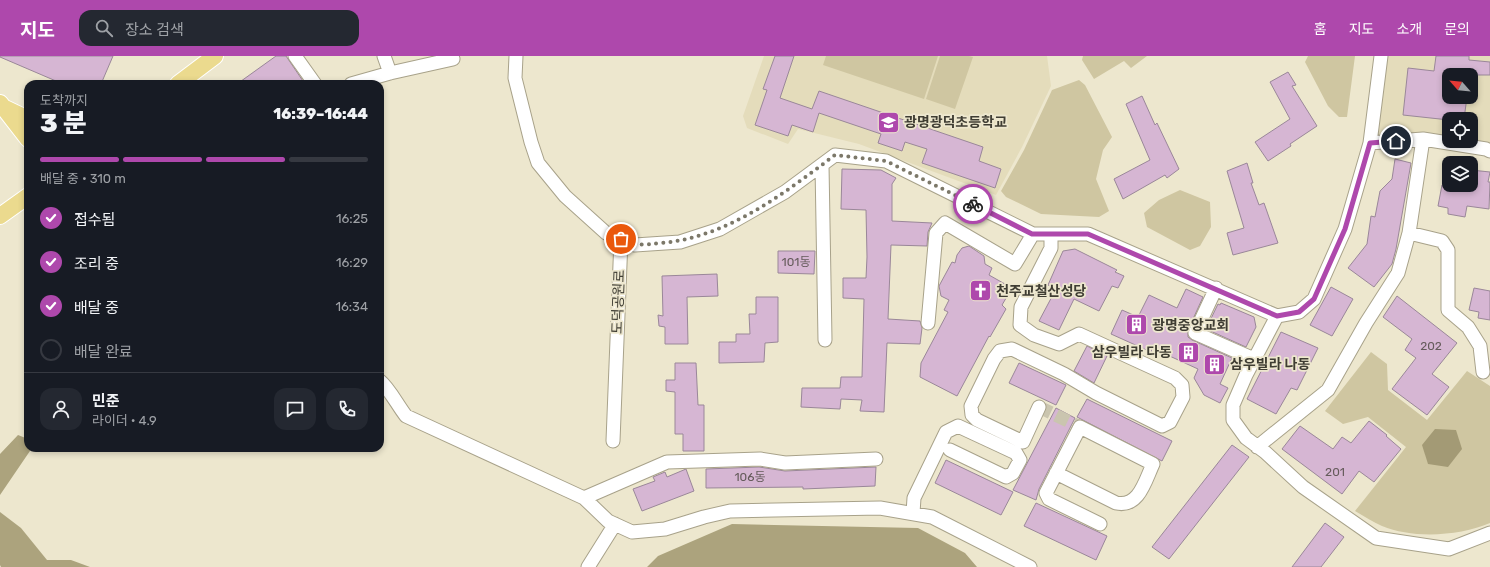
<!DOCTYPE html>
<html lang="ko">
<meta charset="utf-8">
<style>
body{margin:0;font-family:Rubik,"Noto Sans KR",sans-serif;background:#242831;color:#f1f3f6;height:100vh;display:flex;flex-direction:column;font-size:15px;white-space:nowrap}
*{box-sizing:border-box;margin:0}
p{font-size:13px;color:#9ea1a6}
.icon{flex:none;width:22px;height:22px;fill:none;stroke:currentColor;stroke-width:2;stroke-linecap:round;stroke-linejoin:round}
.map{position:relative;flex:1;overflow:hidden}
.sheet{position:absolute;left:24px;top:24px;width:360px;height:372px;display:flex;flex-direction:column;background:#171b24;border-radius:12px;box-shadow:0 2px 6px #0003}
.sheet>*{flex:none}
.needle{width:26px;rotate:297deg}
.fabs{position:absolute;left:1442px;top:12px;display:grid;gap:8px}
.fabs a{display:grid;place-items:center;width:36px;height:36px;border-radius:8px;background:#171b24;box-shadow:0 2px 6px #0003;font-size:20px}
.pin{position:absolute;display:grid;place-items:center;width:34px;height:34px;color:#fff;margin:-17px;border:2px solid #fff;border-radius:50%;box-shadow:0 1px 4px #0007}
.courier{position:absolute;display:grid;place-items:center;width:40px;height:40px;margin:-20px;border:3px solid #ae48ac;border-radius:50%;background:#fff;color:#222;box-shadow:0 1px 5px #0007}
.headline em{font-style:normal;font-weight:800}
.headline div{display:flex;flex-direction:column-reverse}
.headline{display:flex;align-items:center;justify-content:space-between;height:68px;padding:0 16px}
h1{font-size:26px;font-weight:800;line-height:30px}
.bar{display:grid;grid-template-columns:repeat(4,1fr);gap:6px 4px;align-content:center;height:48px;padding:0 16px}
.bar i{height:5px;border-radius:3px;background:#363941}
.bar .active{background:#ae48ac}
.bar p{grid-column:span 4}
.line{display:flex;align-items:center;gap:10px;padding:0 16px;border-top:1px solid #363941}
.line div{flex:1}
.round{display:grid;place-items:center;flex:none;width:42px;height:42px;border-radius:12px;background:#242831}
ol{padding:0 16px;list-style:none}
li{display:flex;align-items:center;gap:12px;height:44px}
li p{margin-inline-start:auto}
li .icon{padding:4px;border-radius:50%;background:#ae48ac;color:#fff;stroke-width:4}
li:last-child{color:#9ea1a6}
li i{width:22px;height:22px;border:2px solid #363941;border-radius:50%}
header{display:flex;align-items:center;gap:24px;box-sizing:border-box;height:56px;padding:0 20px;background:#ae48ac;color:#fff}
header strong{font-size:19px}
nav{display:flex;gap:22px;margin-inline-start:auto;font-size:14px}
.search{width:280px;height:36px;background:#242831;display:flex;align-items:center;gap:10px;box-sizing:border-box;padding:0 14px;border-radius:12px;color:#9ea1a6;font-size:15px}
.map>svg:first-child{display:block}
.built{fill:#e4dcbb;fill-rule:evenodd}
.green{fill:#cfc6a1}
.forest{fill:#aca37d}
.water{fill:#a39a75}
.building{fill:#d6b6d3;stroke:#9a8799}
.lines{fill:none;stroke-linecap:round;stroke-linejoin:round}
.minor-tunnel{stroke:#cac5af;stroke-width:13;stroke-dasharray:13 6;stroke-linecap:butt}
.minor-casing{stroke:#a8a28a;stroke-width:15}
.major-casing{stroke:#fff;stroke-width:18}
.minor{stroke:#fff;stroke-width:13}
.major{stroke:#ebda8e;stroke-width:16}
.done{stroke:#7c7869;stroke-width:4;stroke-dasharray:0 7.2}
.route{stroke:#ae48ac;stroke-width:5}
.labels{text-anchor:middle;stroke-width:3.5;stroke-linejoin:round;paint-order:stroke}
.number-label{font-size:12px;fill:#655b5b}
.poi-label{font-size:14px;font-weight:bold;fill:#3f3d33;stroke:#ede7ce;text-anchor:start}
.street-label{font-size:14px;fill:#3f3d33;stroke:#ede7ce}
</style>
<header>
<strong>지도</strong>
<div class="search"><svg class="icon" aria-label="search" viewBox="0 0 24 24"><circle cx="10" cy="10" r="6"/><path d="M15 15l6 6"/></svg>장소 검색</div>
<nav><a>홈</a><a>지도</a><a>소개</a><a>문의</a></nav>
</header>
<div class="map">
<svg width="1490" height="511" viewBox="0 0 1490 511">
<rect width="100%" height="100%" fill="#ede7ce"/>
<!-- built -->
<path class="built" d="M764,0H1047L1051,30L1022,91L996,139L859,88L798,73L788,88L747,72L743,60Z
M1381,0H1490V95L1486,93L1370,87ZM1449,19H1471V41H1449ZM1449,63H1471V85H1449Z"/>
<!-- green -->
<path class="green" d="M826,0H938L924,43L823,9Z
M940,0H969L973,1L955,53L926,43Z
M1083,0H1147L1131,12L1124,5L1094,23L1082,4Z
M1308,0H1355L1347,61H1339L1328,50L1305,6Z
M1079,24L1085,29L1112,81L1103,94L1096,123L1109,155L1099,161L1041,158L1006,141L1001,135L1024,94L1052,34Z
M1180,134L1210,146L1211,171L1200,190L1190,194L1147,171L1144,157L1159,144Z
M1371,296L1387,308L1388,334L1427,364L1467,315L1490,330V467C1460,480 1413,483 1382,470C1373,466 1364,460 1355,455L1406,391L1368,361L1343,368L1325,355Z"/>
<!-- forest -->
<path class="forest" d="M18,379L28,383V392H32L0,439V398Z
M0,456L21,472L47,504H71L90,511H1L0,509Z
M732,468L918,472L965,497L977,511H647L658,500Z"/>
<!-- water -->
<path class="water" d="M1435,373L1456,374L1462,393L1448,411L1428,408L1422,389Z"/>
<!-- building -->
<path class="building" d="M0,0H113L101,28H63L0,1Z
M276,0H286L305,28H237Z
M775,0H794L780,42L812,53L819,35L983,91L979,105L1001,113L995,132L922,107L927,93L905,86L902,95L878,87L881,78L819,57L813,76L792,69L788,80L755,69L767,34L763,33Z
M1436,0H1469V4L1490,6V19H1449V41H1467L1464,63H1449V64L1403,59L1408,12L1434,15Z
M1288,16L1296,29L1292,30L1317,70L1290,88L1291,90L1268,105L1255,86L1290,63L1270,26Z
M1142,40L1155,69L1157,67L1179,113L1167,122L1165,119L1123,143L1114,123L1150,104L1126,48Z
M1395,103L1411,107L1396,193L1392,208L1374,231L1348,212L1367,188L1371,160L1375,161L1380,135L1392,123Z
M1247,107L1253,127H1251L1259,149L1264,147L1278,187L1233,199L1227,177L1244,172L1227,115Z
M842,113L881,114L896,122L892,128V165L932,167L928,176L927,190L891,189L888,263L920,265L922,272L920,288L887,287L884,356L860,355L862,344L841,343L840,353L801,351L802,332H840L841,321H862L864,243L843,242V222H866L867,201L866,154L841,153Z
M1471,114L1490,116L1488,126H1490L1489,153L1467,150L1465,161L1448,158V152L1438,150L1442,129L1456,131L1457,129H1471Z
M969,190L984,200L985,208L992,212L989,219L1012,232L1002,249L1006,253L990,281L989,280L957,340L920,321L921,307L948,256L944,254L949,244L941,240L939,230L952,206L955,207L957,199L962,192Z
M1075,193L1117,214L1115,216L1124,220L1118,232L1112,230L1099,255L1074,243L1059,274L1039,265L1056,233L1048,229L1063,195Z
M778,195H815L814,218L778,217Z
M717,218L718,240L687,241L688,288H665V271L659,270L658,259L663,260L662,220Z
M1331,231L1353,243L1332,280L1310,269Z
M1474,232L1490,235V264L1478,262L1479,256L1469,254Z
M1186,233L1203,241L1188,274V281L1192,284L1232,302L1220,328L1228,332L1220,347L1204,339L1194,322L1198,313L1152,292L1151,296L1111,278L1122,254L1138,261L1149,239L1177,252Z
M1397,240L1457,287L1432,318L1449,331L1427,359L1392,333L1416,302L1405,294L1412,283L1383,261Z
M756,241H778V286L765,287L764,306L719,307V286H736V278H750L749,258H756Z
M1221,247L1254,261L1256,271L1246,291L1206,273L1218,248L1220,249Z
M1281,276L1318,292L1297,334L1291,332L1276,358L1247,343Z
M1087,290L1107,300L1094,327L1074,315Z
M675,307H696L698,349H704V395H683V378H675V336L666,335V324H675Z
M1019,307L1066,329L1056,349L1009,327Z
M1087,343L1172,385L1162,405L1077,361Z
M1056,352L1075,362L1039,433L1036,444L1013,434Z
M1369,365L1387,379L1386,380L1401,393L1374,426L1359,415L1342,438L1282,393L1300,370L1333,393L1342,381L1351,387Z
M1232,389L1249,401L1169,503L1152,491Z
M946,404L1013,436L1001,459L935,427Z
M759,411L785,415L876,411L875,430L803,433V431L706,432V413Z
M686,413L694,435L642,455L633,433L655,425L653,421L665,416L667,421Z
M1036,447L1107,480L1096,504L1024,470Z
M1325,467L1344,481L1321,511H1292Z"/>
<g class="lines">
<!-- minor-tunnel -->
<path class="minor-tunnel" d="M1039,351L1080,371"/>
<defs>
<path id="minor" d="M295,0L315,28
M384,0L390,17
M516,0L515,22L531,86L538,107L565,140L606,177L621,183
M351,28L390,17L453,3
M1370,87L1423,83L1486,93L1490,95
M822,109L825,284
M1409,177L1442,185L1448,194V254L1468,271L1480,290L1483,316
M1216,232L1195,277L1254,303
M1277,260L1246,319L1233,349V364L1246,382L1265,396L1303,431L1376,482L1449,493L1490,477
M928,267L936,177L945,167L1015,208L1033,178
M380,325C389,332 398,350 406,360L584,442L608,465L632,476L665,473L704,461L730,455L880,452L932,461L1030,511
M1039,351L1023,386L977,364L972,359L971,350L994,303L1000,295L1012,293L1064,318L1096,337L1162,370L1170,366L1183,341L1182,329L1175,322L1079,278L1059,288L1034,279L1020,269L1021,251L1051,192V178
M613,385L621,183L635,189L680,186L720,173L785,136L835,99L886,105L1033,178H1088L1277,260L1299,256L1314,243L1345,173L1370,87L1381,0
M1257,391L1328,334L1366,267L1398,217L1409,177L1423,83
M1056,417L1116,447C1139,452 1145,425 1153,408L1080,371L1046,437L1049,443L1100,468
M584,442L667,406L760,403L785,407L876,403
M913,457L914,442L946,376L958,370L1016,397L1020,404L1013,417L1006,421L950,394
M588,511L615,468"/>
<path id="major" d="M178,28L215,0
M0,47L28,83
M5,52L28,63
M0,160L28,140"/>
</defs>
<!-- minor casing -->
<use href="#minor" class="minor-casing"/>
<!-- major casing -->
<use href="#major" class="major-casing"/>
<!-- minor -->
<use href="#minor" class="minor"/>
<!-- major -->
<use href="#major" class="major"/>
</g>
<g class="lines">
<!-- done -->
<path class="done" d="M621,183C638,190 642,189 660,187C727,182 783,138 835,99L886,105L973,148"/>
<!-- route -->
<path class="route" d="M973,148L1032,178H1088L1277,260L1299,256L1314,243L1345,173L1370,87L1396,85"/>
</g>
<!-- icons -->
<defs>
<symbol id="school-square" viewBox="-11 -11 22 22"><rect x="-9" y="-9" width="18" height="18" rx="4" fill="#ae48ac" stroke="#ede7ce"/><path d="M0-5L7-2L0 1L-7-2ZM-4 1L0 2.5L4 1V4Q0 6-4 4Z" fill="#fff"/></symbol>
<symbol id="church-square" viewBox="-11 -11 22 22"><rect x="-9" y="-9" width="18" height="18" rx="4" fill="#ae48ac" stroke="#ede7ce"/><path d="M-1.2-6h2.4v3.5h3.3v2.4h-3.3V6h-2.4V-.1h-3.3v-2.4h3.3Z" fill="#fff"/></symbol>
<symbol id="building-square" viewBox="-11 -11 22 22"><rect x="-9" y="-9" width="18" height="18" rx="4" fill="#ae48ac" stroke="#ede7ce"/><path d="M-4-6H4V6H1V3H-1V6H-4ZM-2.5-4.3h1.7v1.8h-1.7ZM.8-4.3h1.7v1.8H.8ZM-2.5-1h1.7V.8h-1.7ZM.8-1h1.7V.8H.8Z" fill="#fff"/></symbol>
</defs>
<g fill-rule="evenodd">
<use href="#school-square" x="876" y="54" width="25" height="25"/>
<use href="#church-square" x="968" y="222" width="25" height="25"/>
<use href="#building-square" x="1124" y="256" width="25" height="25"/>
<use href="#building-square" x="1176" y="284" width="25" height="25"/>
<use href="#building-square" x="1202" y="296" width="25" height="25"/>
</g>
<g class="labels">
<!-- number labels -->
<g class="number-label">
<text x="796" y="210">101동</text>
<text x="1431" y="294">202</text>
<text x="1335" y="420">201</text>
<text x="750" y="425">106동</text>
</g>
<!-- poi labels -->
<g class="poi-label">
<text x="904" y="71">광명광덕초등학교</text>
<text x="996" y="240">천주교철산성당</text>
<text x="1152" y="274">광명중앙교회</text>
<text x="1172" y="301" text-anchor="end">삼우빌라 다동</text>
<text x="1230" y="313">삼우빌라 나동</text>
</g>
<!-- street labels -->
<g class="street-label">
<text transform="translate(618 246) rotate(-88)" y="5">도덕공원로</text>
</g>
</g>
</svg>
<div class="fabs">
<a><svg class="needle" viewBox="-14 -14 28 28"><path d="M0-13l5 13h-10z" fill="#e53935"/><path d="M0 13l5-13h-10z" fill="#9ea1a6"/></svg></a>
<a><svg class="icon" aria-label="locate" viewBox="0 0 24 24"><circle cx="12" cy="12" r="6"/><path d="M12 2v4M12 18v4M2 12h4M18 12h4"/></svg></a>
<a><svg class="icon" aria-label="layers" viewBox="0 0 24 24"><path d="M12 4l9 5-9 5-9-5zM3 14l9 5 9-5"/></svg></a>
</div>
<div class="pin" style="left:621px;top:183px;background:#ea580c"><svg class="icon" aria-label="bag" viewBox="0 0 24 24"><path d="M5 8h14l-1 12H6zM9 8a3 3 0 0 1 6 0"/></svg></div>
<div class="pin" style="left:1396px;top:85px;background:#1f2937"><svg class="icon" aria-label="home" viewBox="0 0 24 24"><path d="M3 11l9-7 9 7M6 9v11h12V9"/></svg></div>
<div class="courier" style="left:973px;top:148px"><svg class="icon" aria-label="bike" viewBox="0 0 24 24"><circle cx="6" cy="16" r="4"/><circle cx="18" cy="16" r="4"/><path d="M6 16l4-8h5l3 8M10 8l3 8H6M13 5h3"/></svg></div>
<section class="sheet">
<div class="headline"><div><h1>3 분</h1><p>도착까지</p></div><em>16:39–16:44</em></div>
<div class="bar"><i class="active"></i><i class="active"></i><i class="active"></i><i></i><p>배달 중 · 310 m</p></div>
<ol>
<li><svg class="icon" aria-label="check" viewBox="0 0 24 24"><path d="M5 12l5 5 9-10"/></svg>접수됨<p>16:25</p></li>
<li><svg class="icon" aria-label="check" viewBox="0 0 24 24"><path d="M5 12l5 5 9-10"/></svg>조리 중<p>16:29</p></li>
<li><svg class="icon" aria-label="check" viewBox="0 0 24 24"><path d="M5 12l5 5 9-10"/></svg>배달 중<p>16:34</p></li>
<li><i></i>배달 완료</li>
</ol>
<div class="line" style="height:72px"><a class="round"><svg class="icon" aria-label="person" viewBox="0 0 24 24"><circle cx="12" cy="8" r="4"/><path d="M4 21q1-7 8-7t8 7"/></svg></a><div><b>민준</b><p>라이더 · 4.9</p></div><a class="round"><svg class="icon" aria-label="chat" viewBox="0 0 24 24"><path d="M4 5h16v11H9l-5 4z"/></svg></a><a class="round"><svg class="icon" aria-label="phone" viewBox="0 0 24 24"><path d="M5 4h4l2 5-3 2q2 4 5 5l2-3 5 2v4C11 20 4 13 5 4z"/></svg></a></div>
</section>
</div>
